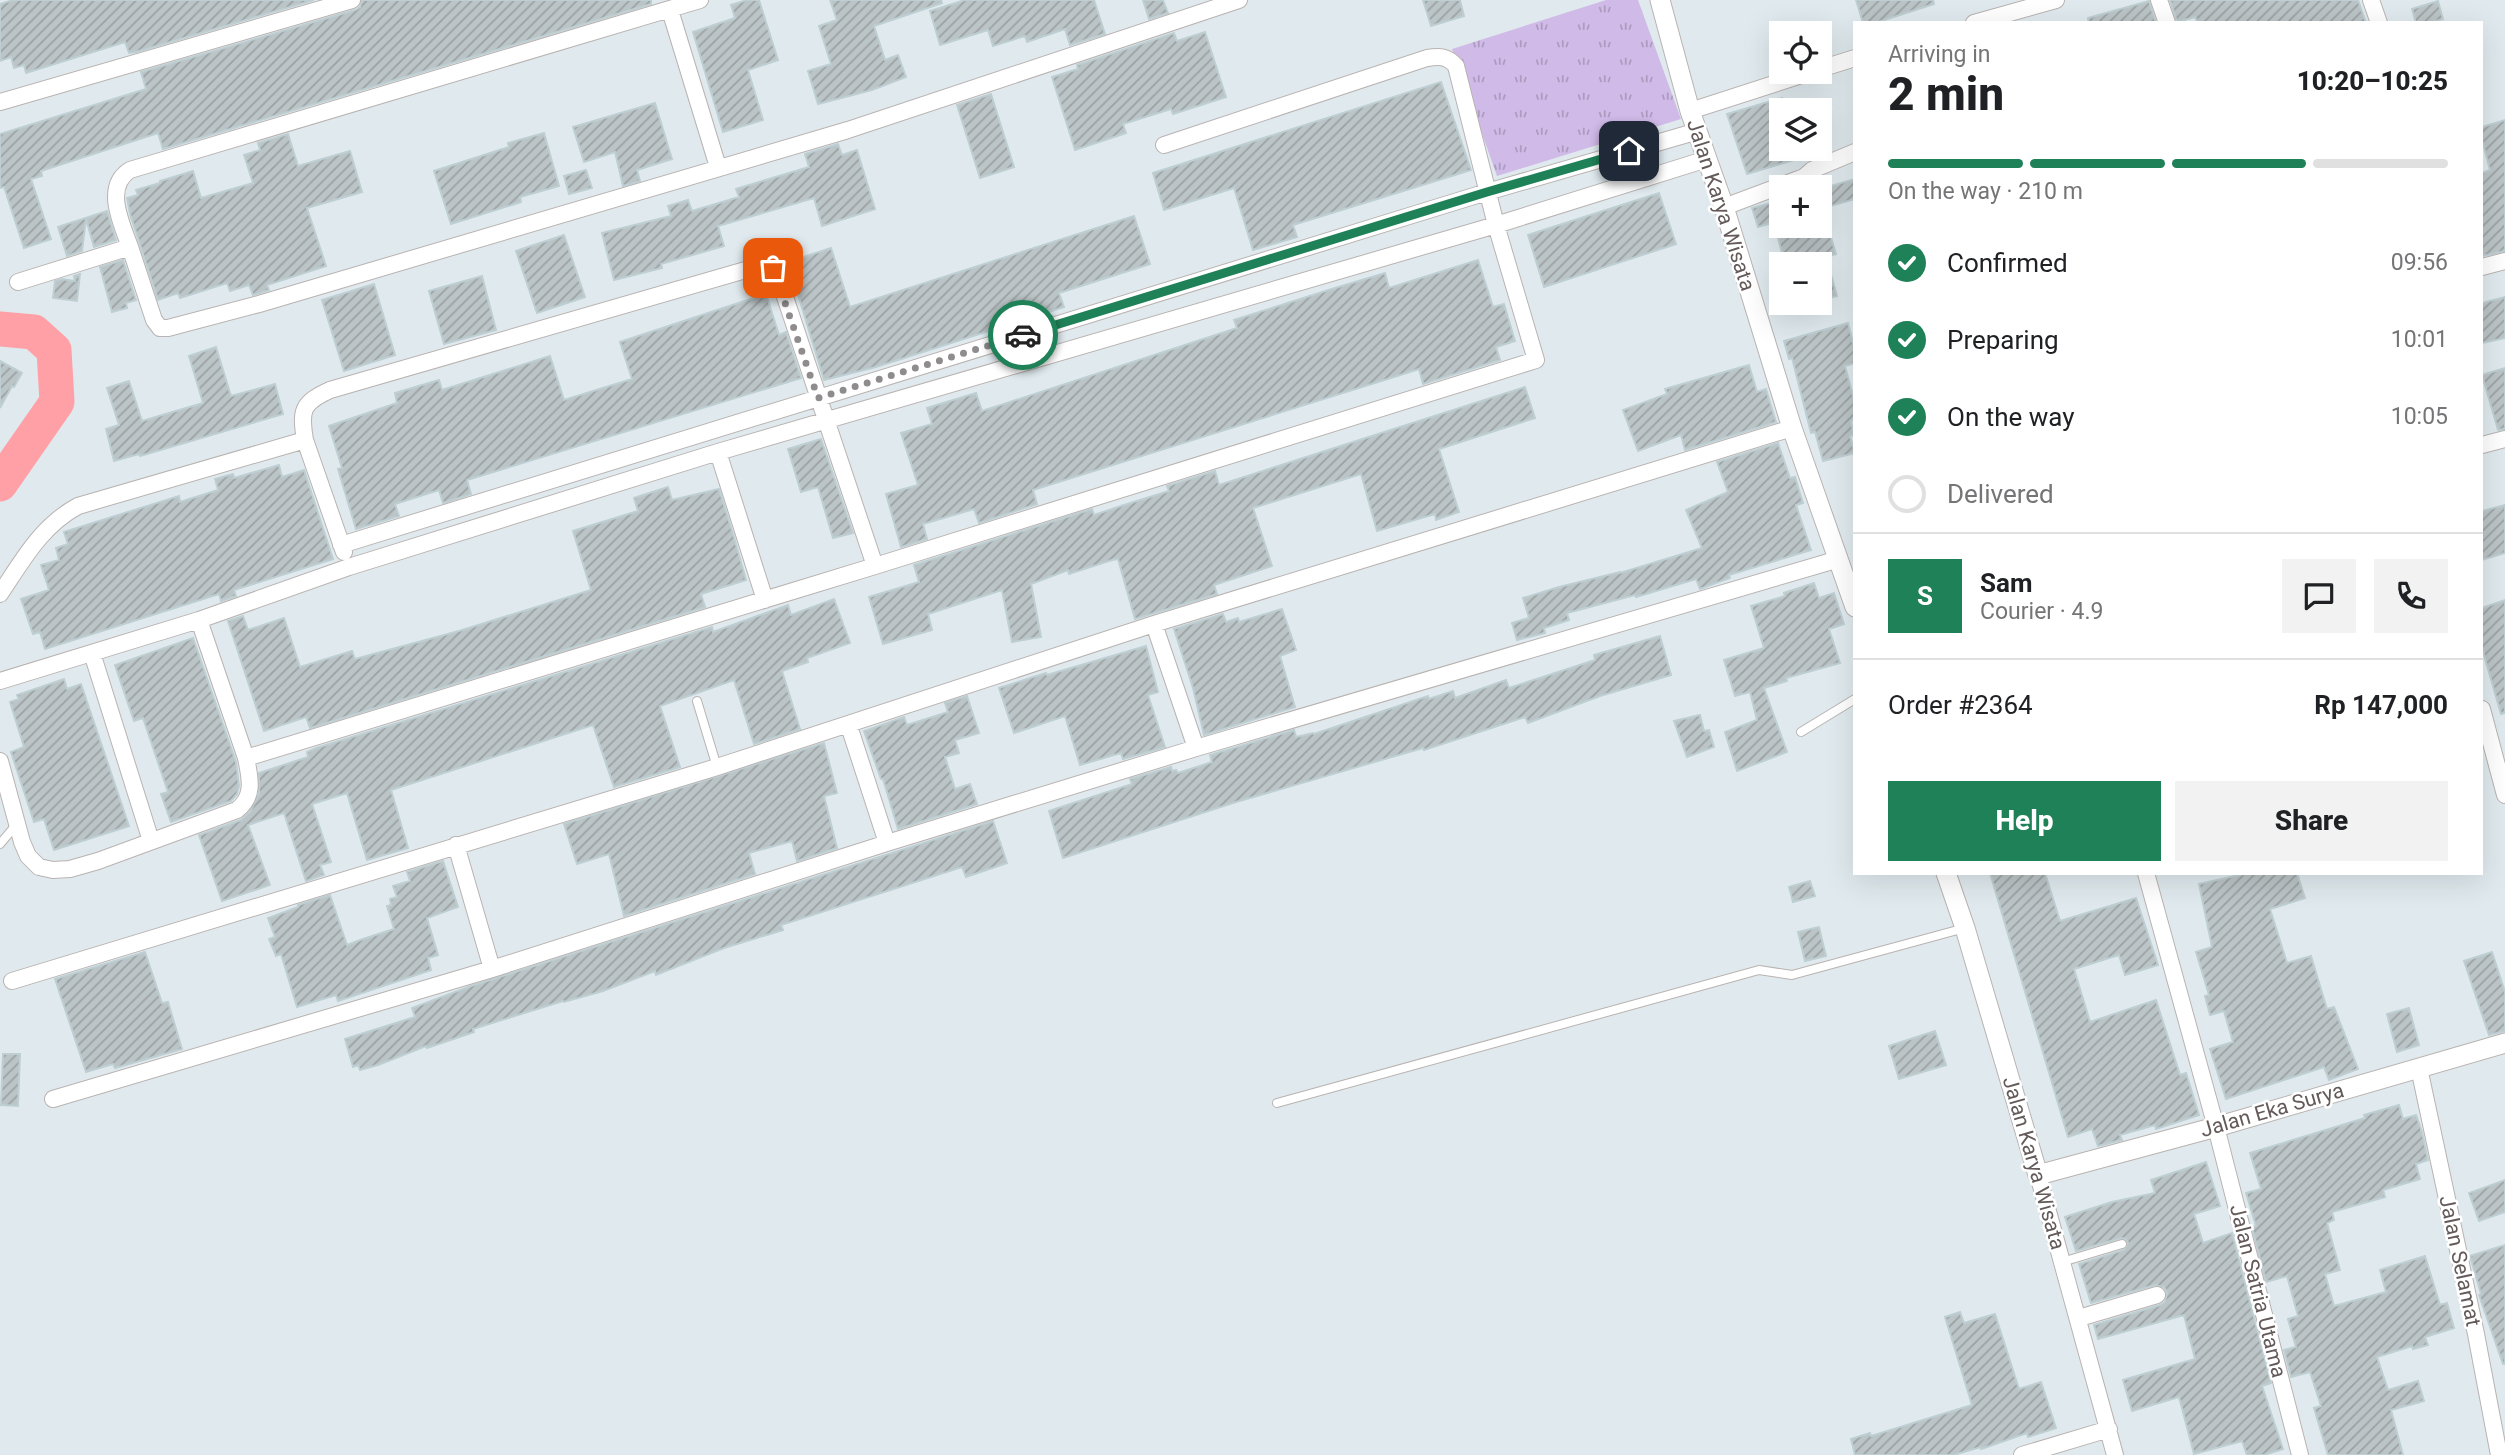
<!DOCTYPE html>
<meta charset="utf-8">
<style>
body{margin:0;font-family:Roboto,sans-serif;background:#f2f2f2;color:#202124;height:100vh;display:flex;flex-direction:column;font-size:26px;white-space:nowrap}
*{box-sizing:border-box;margin:0}
p{font-size:23px;color:#757577}
.icon{flex:none;width:38px;height:38px;fill:none;stroke:currentColor;stroke-width:2;stroke-linecap:round;stroke-linejoin:round}
.map{position:relative;flex:1;overflow:hidden}
.sheet{position:absolute;left:1853px;top:21px;width:630px;height:854px;display:flex;flex-direction:column;background:#fff;border-radius:0px;box-shadow:0 7px 28px #0002}
.sheet>*{flex:none}
.controls{position:absolute;left:1769px;top:21px;display:grid;gap:14px}
.controls a{display:grid;place-items:center;width:63px;height:63px;border-radius:0px;background:#fff;box-shadow:0 7px 28px #0002;font-size:35px}
.pin{position:absolute;display:grid;place-items:center;width:60px;height:60px;color:#fff;margin:-30px;border-radius:14px;box-shadow:0 4px 10px #0006}
.courier{position:absolute;display:grid;place-items:center;width:70px;height:70px;margin:-35px;border:5px solid #1f8158;border-radius:50%;background:#fff;color:#222;box-shadow:0 2px 9px #0007}
.summary em{font-style:normal;font-weight:800}
.summary div{display:flex;flex-direction:column-reverse}
.summary{display:flex;align-items:center;justify-content:space-between;height:119px;padding:0 35px}
h1{font-size:46px;font-weight:800;line-height:52px}
.bar{display:grid;grid-template-columns:repeat(4,1fr);gap:10px 7px;align-content:center;height:84px;padding:0 35px}
.bar i{height:9px;border-radius:5px;background:#e0e0e0}
.bar .active{background:#1f8158}
.bar p{grid-column:span 4}
.line{display:flex;align-items:center;gap:18px;padding:0 35px;border-top:2px solid #e0e0e0}
.line div{flex:1}
.round{display:grid;place-items:center;flex:none;width:74px;height:74px;border-radius:0px;background:#f2f2f2}
ol{padding:0 35px;list-style:none}
li{display:flex;align-items:center;gap:21px;height:77px}
li p{margin-inline-start:auto}
li .icon{padding:7px;border-radius:50%;background:#1f8158;color:#fff;stroke-width:4}
li:last-child{color:#757577}
li i{width:38px;height:38px;border:4px solid #e0e0e0;border-radius:50%}
.button{display:flex;gap:14px;margin-top:auto;padding:14px 35px}
.button a{flex:1;height:80px;border-radius:0px;background:#1f8158;color:#fff;font-size:28px;font-weight:800;line-height:80px;text-align:center}
.button a+a{background:#f2f2f2;color:#202124}
.map>svg:first-child{display:block}
.grass{fill:url(#grass-tufts)}
.lines{fill:none;stroke-linecap:round;stroke-linejoin:round}
.river{stroke:#ff9fa6;stroke-width:35}
.building{fill:url(#building-hatch);stroke:#becfd3;stroke-width:2}
.service-casing{stroke:#b9b3b1;stroke-width:10}
.minor-casing{stroke:#b9b3b1;stroke-width:18}
.tertiary-casing{stroke:#b9b3b1;stroke-width:21}
.service{stroke:#fff;stroke-width:8}
.minor{stroke:#fff;stroke-width:16}
.tertiary{stroke:#fff;stroke-width:19}
.done{stroke:#8f8c8d;stroke-width:7;stroke-dasharray:0 12.6}
.route{stroke:#1f8158;stroke-width:9}
.labels{text-anchor:middle;stroke-width:5;stroke-linejoin:round;paint-order:stroke}
.street-label{font-size:21px;fill:#635a59;stroke:#fff}
</style>
<div class="map">
<svg width="2505" height="1455" viewBox="0 0 2505 1455">
<defs>
<pattern id="grass-tufts" width="24" height="20" patternUnits="userSpaceOnUse" patternTransform="scale(1.75)"><rect width="24" height="20" fill="#d0bae8"/><path d="M3 7l-1-3M5 7V3M7 7l1-3M15 17l-1-3M17 17v-4M19 17l1-3" fill="none" stroke="#ac9abf"/></pattern>
<pattern id="building-hatch" width="6" height="6" patternUnits="userSpaceOnUse" patternTransform="scale(1.75)"><rect width="6" height="6" fill="#bbc4c6"/><path d="M-1 1l2-2M0 6l6-6M5 7l2-2" fill="none" stroke="#9ca2a4"/></pattern>
</defs>
<rect width="100%" height="100%" fill="#e0eaee"/>
<!-- grass -->
<path class="grass" d="M1606,0H1638L1681,119L1497,176L1452,49Z"/>
<g class="lines">
<!-- river -->
<path class="river" d="M0,329L34,332L54,350L57,402L0,484"/>
</g>
<!-- building -->
<path class="building" d="M13,0H314L136,52L129,53L125,42L26,73L24,65L14,68L11,57L0,61V4Z
M362,0H651V4L163,149L158,133L41,171L42,176L31,179L51,239L24,248L4,187L0,188V134L146,89L141,72L355,10L360,7Z
M747,0H759L778,60L748,70L763,120L723,132L693,32L735,18L731,5Z
M830,0H941L942,3L874,26L885,60L898,55L906,77L872,90L818,104L808,71L831,64L819,26L837,20Z
M965,0H1094L1105,34L1070,45L1065,29L1027,42L1025,36L993,46L988,30L940,45L930,11Z
M1143,0H1163L1168,13L1149,19Z
M1423,0H1460L1464,16L1431,26Z
M1856,0H1933L1934,4L1875,23H1863Z
M2170,0H2358L2366,23H2198L2195,17L2177,22Z
M2149,1L2156,23H2089L2088,18Z
M2438,1L2443,19L2429,23H2416L2412,9Z
M1205,32L1226,97L1173,114L1171,109L1123,124L1126,133L1075,150L1052,77L1078,69L1077,65L1174,33L1177,41Z
M1441,82L1471,170L1293,225L1297,237L1253,250L1234,188L1164,210L1153,173Z
M991,94L1014,167L980,178L957,105Z
M1782,98V149H1816L1817,153L1747,174L1727,114Z
M655,103L672,159L637,170L640,181L623,186L615,152L584,162L573,127Z
M2505,120V251L2482,256V173L2490,170L2482,140V127Z
M544,133L559,186L520,197L521,202L451,224L434,171L509,147L508,143Z
M288,134L298,166L350,151L362,192L307,208L326,266L267,285L269,290L253,295L249,285L230,291L227,283L180,298L178,293L158,300L130,214L127,198L138,195L136,190L160,183V181L193,171L201,198L253,183L244,155L260,150L258,143Z
M838,144L842,155L857,150L875,209L822,226L814,198L718,226L724,246L661,264L662,268L614,280L602,233L671,216L668,206L688,200L692,211L739,197L736,189L809,167L805,154Z
M586,170L592,188L569,194L564,176Z
M1855,179V199L1820,209V189Z
M1659,193L1676,244L1544,287L1528,235Z
M1782,200V220L1758,227L1752,208Z
M107,211L116,240L94,247L86,219L82,251L67,256L58,227Z
M1134,216L1150,264L1059,293L1064,307L876,367L824,380L788,262L831,248L850,307Z
M1827,224L1836,254L1826,257L1837,296L1820,300V259L1802,264H1785L1778,238Z
M564,235L585,297L537,313L516,251Z
M123,260L136,300L126,303L127,308L112,312L100,267Z
M1478,260L1493,307L1504,304L1515,341L1496,347L1500,360L1423,384L1419,369L1394,377L1033,490L1037,504L979,523L974,509L923,524L927,539L901,547L886,494L918,485L901,433L932,424L927,408L976,393L982,411L1237,328L1234,320L1335,288L1385,273L1389,288Z
M80,274L77,301L53,298L55,281L62,279L75,281L74,276Z
M482,276L496,330L444,344L429,291Z
M374,284L395,355L344,371L322,300Z
M766,294L779,335L786,332L801,378L467,480L471,494L443,503L439,490L395,504L399,516L356,529L338,469L342,468L329,426L397,403L395,393L439,380L442,390L550,356L564,400L632,379L620,342Z
M2505,297V338L2482,343V303Z
M1848,323L1855,350V363L1845,366L1855,403V420L1851,421L1854,435L1850,436L1855,453L1823,461L1815,432L1811,433L1792,358L1789,359L1784,341Z
M216,347L231,396L275,384L283,414L140,456L139,454L114,461L106,429L119,425L107,388L129,381L142,421L203,403L189,356Z
M0,361L22,373L14,387L12,386L0,408Z
M1749,365L1757,392L1766,389L1776,422L1685,450L1681,435L1638,451L1623,410L1667,394L1665,389Z
M2505,368V429L2498,430L2482,375Z
M1525,387L1535,418L1439,449L1459,512L1436,520L1435,514L1377,531L1361,474L1253,508L1272,566L1214,585L1217,594L1135,619L1118,559L1112,560L1069,574L1068,570L1031,584L1041,637L1012,642L1002,590L928,614L932,630L883,644L869,597L919,582L914,565L1092,509L1094,515L1124,505L1169,491L1167,486L1215,471L1219,485Z
M821,439L853,533L833,538L818,487L801,492L788,449Z
M1778,443L1790,478L1795,477L1803,503L1796,505L1811,550L1729,575L1730,578L1700,589L1696,579L1636,597L1635,595L1567,613L1569,620L1544,628L1545,633L1517,640L1512,623L1529,618L1523,598L1559,587L1620,572V573L1702,548L1686,510L1728,492L1717,462Z
M279,465L282,477L304,470L333,559L234,590L236,596L221,601L219,594L45,649L40,632L33,634L21,599L49,590L41,565L59,560L56,548L68,544L64,532L179,496L180,502L218,490L215,479L233,474L234,478Z
M668,487L672,500L719,489L734,537L746,580L701,594L705,607L310,728L306,717L264,731L228,621L243,616L248,630L284,618L300,667L352,651L355,659L459,631L591,590L573,531L638,511L634,498Z
M2505,505V553L2482,560V511Z
M1814,583L1819,598L1834,593L1844,624L1829,629L1840,663L1786,678L1787,681L1764,688L1787,752L1737,771L1725,732L1757,720L1750,692L1735,696L1724,660L1764,648L1751,606L1785,596L1784,593Z
M834,599L850,643L807,658L808,662L782,671L800,729L754,744L734,680L660,706L680,767L614,787L593,725L391,790L408,848L367,860L347,793L312,804L331,862L320,865L324,875L306,881L284,813L248,825L270,885L222,901L199,835L241,820L250,812L259,794V773L308,757L307,752L316,748L712,627L713,632L788,605L791,615Z
M2505,600V713L2501,714L2482,648V608Z
M1282,609L1296,650L1280,656L1295,707L1204,735L1193,688L1174,629L1223,614L1226,622L1238,618L1239,622Z
M1660,636L1671,675L1600,696L1528,723L1525,717L1424,750L1423,748L1236,802L1063,858L1049,811L1132,784L1130,779L1171,767L1172,771L1176,770L1178,773L1212,762L1210,755L1294,730L1296,737L1313,733L1314,734L1428,696L1429,699L1453,691L1455,698L1506,680L1509,688L1595,660L1594,655Z
M193,638L236,762L239,786L237,794L231,801L171,822L161,794L168,792L143,718L134,721L115,665Z
M1146,646L1158,692L1148,695L1165,747L1123,759L1121,753L1080,765L1065,716L1014,733L999,688L1046,673L1047,675Z
M64,679L67,689L81,684L129,826L54,850L44,819L34,822L11,752L24,747L10,702L19,699L17,695Z
M967,696L979,733L955,740L959,753L945,757L955,789L970,784L977,804L898,829L883,779H881L864,731L904,717L907,725L948,712L945,703Z
M1700,715L1704,731L1709,730L1714,747L1687,757L1674,721Z
M824,743L837,793L824,796L837,848L797,861L792,841L749,853L755,874L624,916L609,854L577,864L564,824Z
M993,821L1007,863L966,877L962,867L781,925L783,930L724,948L656,975L655,971L603,991L564,1002L563,1001L473,1029L474,1032L427,1048L426,1046L378,1065L360,1070L358,1065L353,1067L345,1039L415,1017L412,1008L471,986Z
M443,861L458,907L427,918L438,955L428,958L431,970L338,1001L336,995L297,1007L281,954L276,956L269,939L275,937L268,918L298,907V905L330,895L347,945L363,939L394,929L387,906L391,905L390,899L397,897L393,886L410,881L407,872Z
M1990,873H2045L2060,921L2136,898L2158,965L2125,975L2119,955L2074,969L2090,1022L2156,1000L2180,1075L2186,1073L2199,1115L2156,1129L2155,1125L2120,1135L2122,1140L2098,1146L2092,1129L2068,1137Z
M2248,873H2297L2305,898L2270,909L2287,963L2311,956L2327,1009L2334,1007L2358,1069L2329,1080L2324,1067L2226,1099L2210,1049L2233,1042L2224,1011L2210,1015L2205,996L2209,995L2196,952L2212,947L2199,884Z
M1810,881L1815,896L1793,902L1789,887Z
M1819,927L1826,956L1805,961L1798,932Z
M145,952L162,1003L168,1002L182,1049L115,1068L113,1064L86,1072L55,979Z
M2492,952L2505,992V1031L2489,1035L2464,961Z
M2409,1008L2419,1045L2397,1052L2387,1014Z
M1935,1031L1946,1065L1899,1079L1889,1046Z
M3,1054H20L18,1106L1,1105Z
M2399,1105L2403,1119L2416,1115L2422,1132L2428,1160L2416,1164L2420,1179L2383,1190L2385,1197L2332,1212L2334,1220L2327,1223L2340,1270L2325,1274L2334,1306L2386,1292L2380,1270L2425,1256L2440,1305L2447,1303L2454,1328L2425,1337L2428,1345L2413,1349L2412,1346L2377,1357L2388,1390L2418,1381L2424,1401L2391,1410L2403,1455H2328L2314,1408L2321,1406L2310,1372L2291,1377L2284,1350L2296,1347L2288,1319L2298,1316L2287,1276L2266,1282L2252,1227L2256,1226L2246,1193L2261,1189L2250,1153L2365,1118L2364,1115Z
M2206,1162L2220,1206L2194,1214L2203,1243L2232,1233L2271,1383L2262,1386L2283,1449L2264,1455H2247L2242,1441L2194,1454L2179,1397L2132,1411L2123,1380L2195,1359L2184,1315L2098,1339L2094,1325L2160,1305L2165,1302L2167,1293L2164,1287L2155,1285L2091,1303L2079,1264L2124,1250L2128,1243L2126,1239L2121,1238L2076,1251L2065,1217L2112,1202L2155,1193L2151,1180Z
M2505,1180V1212L2479,1221L2469,1193Z
M2505,1245V1364H2503L2479,1295L2481,1294L2470,1256Z
M1960,1312L1964,1323L1995,1314L2019,1389L2041,1382L2056,1428L2028,1437L2027,1433L1981,1449V1447L1953,1455H1855L1851,1439L1870,1433L1871,1436L1972,1405L1945,1317Z"/>
<g class="lines">
<defs>
<path id="service" d="M697,701L717,767
M1801,732L1855,699
M0,844L16,825
M1277,1103L1759,970L1792,975L1965,928
M2062,1262L2122,1244"/>
<path id="minor" d="M2159,0L2167,23
M2371,0L2379,23
M670,10L718,167
M1974,23L2056,0
M1820,69L1855,58
M0,102L352,0
M1690,111L1811,72
M1724,207L1804,177L1812,170L1855,152
M130,247L154,320L160,328H168L259,304L848,130L1239,0
M2482,267L2505,261
M18,282L130,247C122,224 103,187 130,170L700,0
M305,440L344,552
M2482,445L2505,439
M718,452L765,600
M341,545L1487,192L1698,131
M0,594C23,560 41,526 78,506L305,440C300,410 302,403 330,390L763,265L773,268L779,279L875,566
M199,620L246,758
M1154,624L1196,748
M92,653L151,841
M0,681L199,620L349,567L718,452L1496,225L1707,159
M2482,709L2505,795
M849,726L887,843
M0,761L22,842L28,856L39,867L53,870L70,869L98,861L237,810C255,796 250,778 246,758L875,566L1536,360L1496,225L1456,66C1447,56 1440,56 1427,58L1164,145
M456,845L492,969
M2146,873L2216,1127L2300,1455
M12,981L717,767L1154,624L1792,428
M2419,1068L2476,1334L2499,1455
M53,1099L492,969L887,843L1196,748L1839,559
M2038,1175L2115,1455
M2079,1318L2157,1295
M2022,1455L2109,1429"/>
<path id="tertiary" d="M1660,0L1690,111L1724,207L1792,428L1855,607
M1946,873L1965,928L2038,1175L2216,1127L2505,1043"/>
</defs>
<!-- service casing -->
<use href="#service" class="service-casing"/>
<!-- minor casing -->
<use href="#minor" class="minor-casing"/>
<!-- tertiary casing -->
<use href="#tertiary" class="tertiary-casing"/>
<!-- service -->
<use href="#service" class="service"/>
<!-- minor -->
<use href="#minor" class="minor"/>
<!-- tertiary -->
<use href="#tertiary" class="tertiary"/>
</g>
<g class="lines">
<!-- done -->
<path class="done" d="M773,268L818,398L1023,335"/>
<!-- route -->
<path class="route" d="M1023,335L1487,192L1629,151"/>
</g>
<g class="labels">
<!-- street labels -->
<g class="street-label">
<text transform="translate(1721 205) rotate(72)" y="7">Jalan Karya Wisata</text>
<text transform="translate(2272 1110) rotate(-16)" y="7">Jalan Eka Surya</text>
<text transform="translate(2034 1163) rotate(74)" y="7">Jalan Karya Wisata</text>
<text transform="translate(2460 1261) rotate(78)" y="7">Jalan Selamat</text>
<text transform="translate(2258 1291) rotate(76)" y="7">Jalan Satria Utama</text>
</g>
</g>
</svg>
<div class="controls">
<a><svg class="icon" aria-label="locate" viewBox="0 0 24 24"><circle cx="12" cy="12" r="6"/><path d="M12 2v4M12 18v4M2 12h4M18 12h4"/></svg></a>
<a><svg class="icon" aria-label="layers" viewBox="0 0 24 24"><path d="M12 4l9 5-9 5-9-5zM3 14l9 5 9-5"/></svg></a>
<a>+</a>
<a>−</a>
</div>
<div class="pin" style="left:773px;top:268px;background:#ea580c"><svg class="icon" aria-label="bag" viewBox="0 0 24 24"><path d="M5 8h14l-1 12H6zM9 8a3 3 0 0 1 6 0"/></svg></div>
<div class="pin" style="left:1629px;top:151px;background:#1f2937"><svg class="icon" aria-label="home" viewBox="0 0 24 24"><path d="M3 11l9-7 9 7M6 9v11h12V9"/></svg></div>
<div class="courier" style="left:1023px;top:335px"><svg class="icon" aria-label="car" viewBox="0 0 24 24"><path d="M5 17H2v-5l4-1 3-4h7l3 4 3 1v5h-3M9 17h6M6 11h13"/><circle cx="7" cy="17" r="2"/><circle cx="17" cy="17" r="2"/></svg></div>
<section class="sheet">
<div class="summary"><div><h1>2 min</h1><p>Arriving in</p></div><em>10:20–10:25</em></div>
<div class="bar"><i class="active"></i><i class="active"></i><i class="active"></i><i></i><p>On the way · 210 m</p></div>
<ol>
<li><svg class="icon" aria-label="check" viewBox="0 0 24 24"><path d="M5 12l5 5 9-10"/></svg>Confirmed<p>09:56</p></li>
<li><svg class="icon" aria-label="check" viewBox="0 0 24 24"><path d="M5 12l5 5 9-10"/></svg>Preparing<p>10:01</p></li>
<li><svg class="icon" aria-label="check" viewBox="0 0 24 24"><path d="M5 12l5 5 9-10"/></svg>On the way<p>10:05</p></li>
<li><i></i>Delivered</li>
</ol>
<div class="line" style="height:126px"><b class="round" style="background:#1f8158;color:#fff">S</b><div><b>Sam</b><p>Courier · 4.9</p></div><a class="round"><svg class="icon" aria-label="chat" viewBox="0 0 24 24"><path d="M4 5h16v11H9l-5 4z"/></svg></a><a class="round"><svg class="icon" aria-label="phone" viewBox="0 0 24 24"><path d="M5 4h4l2 5-3 2q2 4 5 5l2-3 5 2v4C11 20 4 13 5 4z"/></svg></a></div>
<div class="line" style="height:91px"><div>Order #2364</div><b>Rp 147,000</b></div>
<div class="button"><a>Help</a><a>Share</a></div>
</section>
</div>
